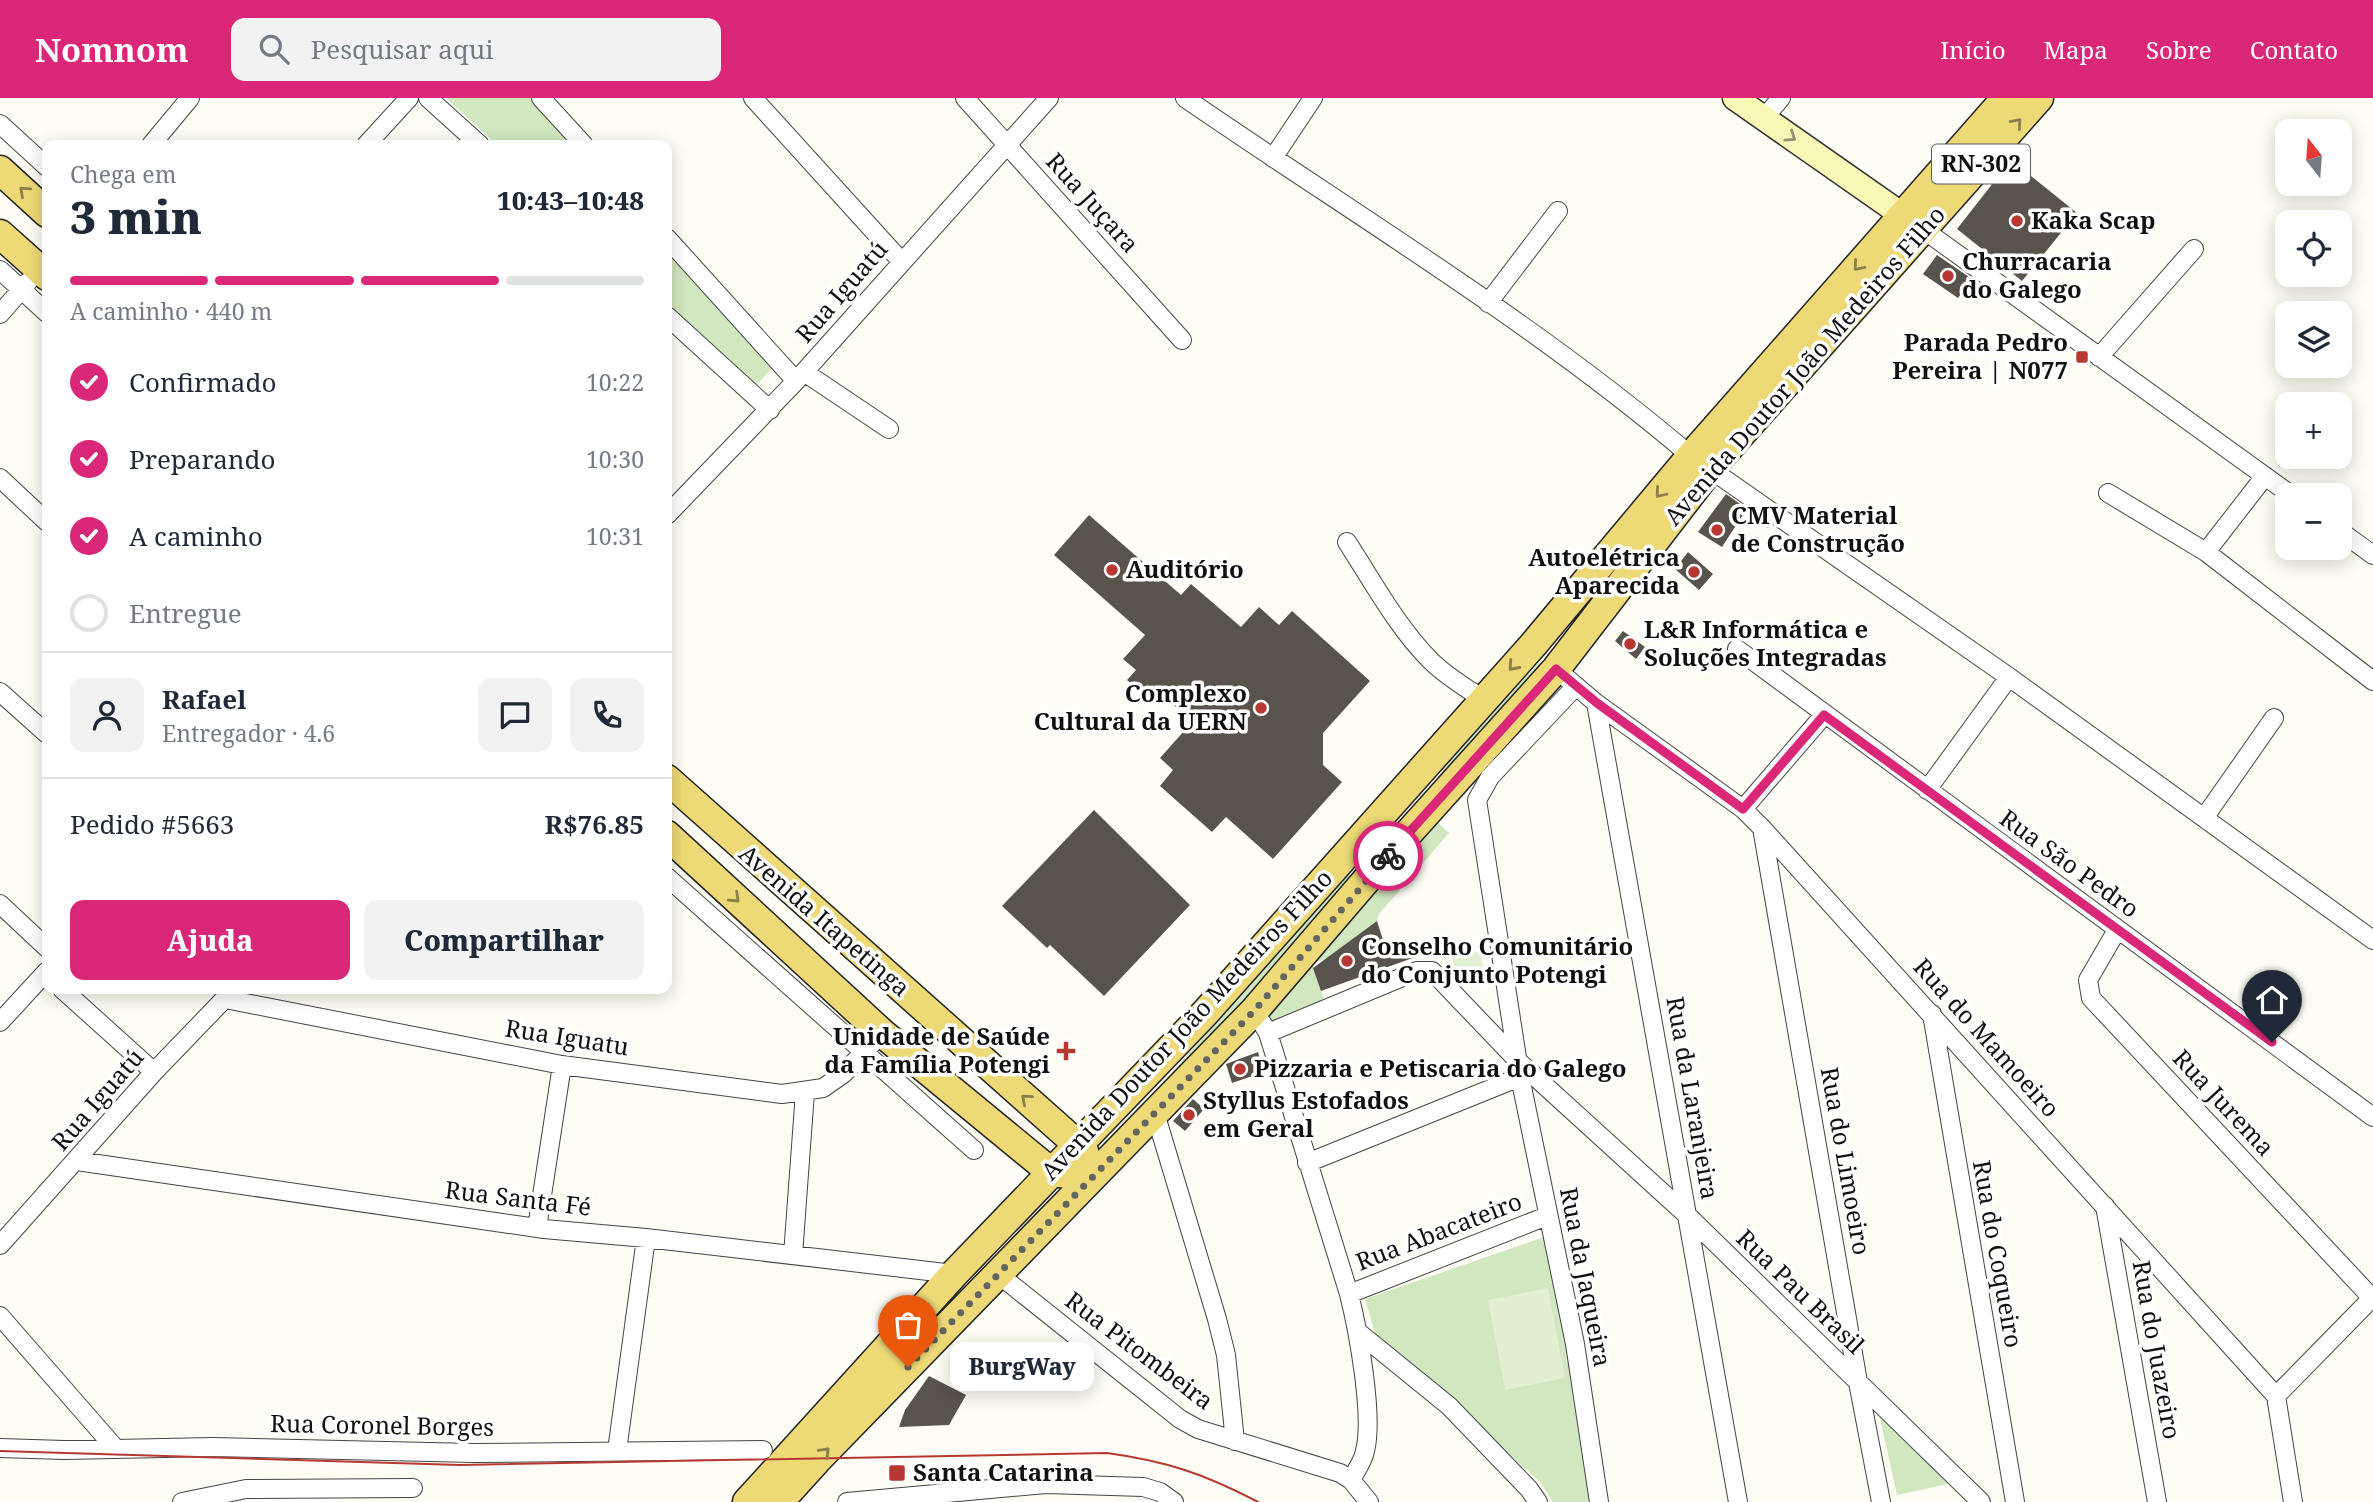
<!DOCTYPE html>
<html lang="pt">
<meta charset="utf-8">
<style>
body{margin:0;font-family:"Noto Serif",serif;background:#f2f2f3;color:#1f2937;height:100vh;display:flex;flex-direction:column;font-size:26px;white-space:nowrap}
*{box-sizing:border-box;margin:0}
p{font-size:23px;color:#747a83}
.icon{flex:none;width:38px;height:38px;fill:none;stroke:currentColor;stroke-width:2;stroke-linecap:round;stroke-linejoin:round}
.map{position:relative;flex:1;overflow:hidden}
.side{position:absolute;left:42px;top:42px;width:630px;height:854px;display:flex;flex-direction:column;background:#fff;border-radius:14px;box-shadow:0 4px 18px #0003}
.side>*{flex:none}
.needle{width:46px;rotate:343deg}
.buttons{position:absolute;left:2275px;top:21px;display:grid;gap:14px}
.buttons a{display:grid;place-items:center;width:77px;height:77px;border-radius:14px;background:#fff;box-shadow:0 4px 18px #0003;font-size:35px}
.pin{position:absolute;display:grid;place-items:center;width:60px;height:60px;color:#fff;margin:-72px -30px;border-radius:50% 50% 50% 0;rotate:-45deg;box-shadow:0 0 7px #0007}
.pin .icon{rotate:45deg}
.courier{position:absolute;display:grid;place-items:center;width:70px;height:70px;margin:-35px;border:5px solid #db2777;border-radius:50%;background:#fff;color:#222;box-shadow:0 2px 9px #0007}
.bubble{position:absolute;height:49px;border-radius:14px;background:#fff;box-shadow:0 4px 18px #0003;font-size:23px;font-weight:800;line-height:49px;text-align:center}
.overview em{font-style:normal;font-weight:800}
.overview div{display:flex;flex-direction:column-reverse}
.overview{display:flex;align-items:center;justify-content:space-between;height:119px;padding:0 28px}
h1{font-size:46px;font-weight:800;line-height:52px}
.bar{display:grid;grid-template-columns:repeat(4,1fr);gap:10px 7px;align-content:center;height:84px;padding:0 28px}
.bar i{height:9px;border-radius:5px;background:#e0e1e3}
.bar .selected{background:#db2777}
.bar p{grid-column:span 4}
.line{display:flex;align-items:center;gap:18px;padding:0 28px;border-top:2px solid #e0e1e3}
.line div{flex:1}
.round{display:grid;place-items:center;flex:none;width:74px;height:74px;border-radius:14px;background:#f2f2f3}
ol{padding:0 28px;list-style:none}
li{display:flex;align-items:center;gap:21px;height:77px}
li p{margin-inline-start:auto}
li .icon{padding:7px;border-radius:50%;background:#db2777;color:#fff;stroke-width:4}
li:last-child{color:#747a83}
li i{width:38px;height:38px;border:4px solid #e0e1e3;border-radius:50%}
.button{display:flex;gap:14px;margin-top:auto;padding:14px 28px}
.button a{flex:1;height:80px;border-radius:14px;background:#db2777;color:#fff;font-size:28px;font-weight:800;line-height:80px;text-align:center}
.button a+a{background:#f2f2f3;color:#1f2937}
header{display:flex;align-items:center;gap:42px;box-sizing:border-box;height:98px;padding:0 35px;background:#db2777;color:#fff}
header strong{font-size:33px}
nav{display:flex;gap:38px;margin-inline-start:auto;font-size:24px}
.search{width:490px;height:63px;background:#f2f2f3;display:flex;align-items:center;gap:18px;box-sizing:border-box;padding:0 24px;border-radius:14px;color:#747a83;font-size:26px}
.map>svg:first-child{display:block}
.green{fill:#d1e7c0}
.pitch{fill:#e2efd1}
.building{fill:#59534e}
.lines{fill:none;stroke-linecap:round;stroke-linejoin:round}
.minor-casing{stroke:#444;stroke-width:20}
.secondary-casing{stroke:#333;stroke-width:27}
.primary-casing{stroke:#222;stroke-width:31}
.minor{stroke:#fff;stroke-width:18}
.secondary{stroke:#f9f7b6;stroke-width:24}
.primary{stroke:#edda76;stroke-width:28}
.tram{stroke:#b73833;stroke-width:2}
.oneway{stroke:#8a8049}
.oneway2{stroke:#91906c}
.done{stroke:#646461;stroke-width:7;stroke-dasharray:0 12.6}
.route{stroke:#db2777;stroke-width:9}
.poi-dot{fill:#b73833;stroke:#fff;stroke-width:2.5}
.labels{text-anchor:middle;stroke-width:7;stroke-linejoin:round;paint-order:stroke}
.shield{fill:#fff;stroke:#585858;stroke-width:2}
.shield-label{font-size:23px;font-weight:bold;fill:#111}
.street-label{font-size:24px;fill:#111;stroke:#fff}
.poi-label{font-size:24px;font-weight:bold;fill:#111;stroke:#fff;text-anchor:start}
</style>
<header>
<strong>Nomnom</strong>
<div class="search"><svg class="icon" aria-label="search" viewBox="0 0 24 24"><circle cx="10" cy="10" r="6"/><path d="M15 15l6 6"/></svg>Pesquisar aqui</div>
<nav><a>Início</a><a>Mapa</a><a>Sobre</a><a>Contato</a></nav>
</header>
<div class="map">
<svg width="2373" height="1404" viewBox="0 0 2373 1404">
<rect width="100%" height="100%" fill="#fefdf5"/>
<!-- green -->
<path class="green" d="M446,0H533L575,47H497Z
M667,151L772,270L756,288L667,205Z
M1542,562L1535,579L1427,696C1458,646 1502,605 1542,562Z
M1432,719L1449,735L1379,816L1377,823L1327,860L1312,866L1326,907L1270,930L1262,916Z
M1347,775L1357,784L1231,928L1131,1021Z
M1547,1138L1591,1404H1553L1540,1384L1469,1319L1378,1246L1365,1201Z
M1880,1320L1953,1385L1897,1397Z"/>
<!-- pitch -->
<path class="pitch" d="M1480,853L1486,883L1458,889L1452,859Z
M1548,1190L1565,1280L1505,1292L1488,1202Z"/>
<!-- building -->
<path class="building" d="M2011,62L2077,115L2022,183L1957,131Z
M1937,157L1972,181L1958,200L1923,176Z
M1726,396L1770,427L1768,430L1744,415L1722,449L1698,434Z
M1089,417L1181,497L1191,486L1241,529L1259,509L1279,527L1292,513L1370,583L1323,635V667L1342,684L1273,761L1226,719L1212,734L1160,688L1173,672L1160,660L1192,624L1152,587L1144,596L1127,582L1136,572L1123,561L1145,537L1054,457Z
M1688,454L1713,476L1699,492L1675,471Z
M1623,533L1645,549L1636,561L1615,543Z
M1094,712L1190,807L1104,898L1050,847L1047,850L1002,808Z
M1377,823L1385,848L1405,841L1421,857L1321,893L1313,870Z
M1258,954L1264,974L1232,985L1226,966Z
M1193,1001L1204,1011L1185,1033L1173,1023Z
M929,1278L966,1297L949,1327L899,1329L905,1312Z"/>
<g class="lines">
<defs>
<path id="minor" d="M428,0L480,47
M541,0L584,47
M753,0L901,163
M965,0L1182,242
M1185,0C1355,117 1534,224 1691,358
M1764,20L1781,0
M0,26L47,69
M151,47L190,0
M366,47L409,0
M1273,60L1313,0
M1924,132L2291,397
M667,140L796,283
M0,172L47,215
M1488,205L1558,113
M0,216L28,184
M667,218L770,312
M2099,259L2194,151
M804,274L889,331
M1710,371L2009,579L2373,842
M0,380L47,424
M2108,395L2206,454L2373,583
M667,417L796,283L1049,0
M2340,433L2373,457
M1347,444C1373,484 1397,529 1431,563C1446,578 1466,590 1483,601
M2206,454L2265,378
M1737,551L2373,1019
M1556,571L1596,605L1743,711L1762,730L2276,1298L2293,1404
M1576,588L1490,679L1477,702L1520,979L1575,1246L1599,1404
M0,594L47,636
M1596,605L1738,1404
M1927,692L2009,579
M1743,711L1824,617
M2204,720L2274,620
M1762,730L1858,1284L1881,1404
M667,779L974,1052
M0,806L47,850
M2117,832L2088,882L2091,900L2372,1200
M62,891L154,974
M225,901L562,967L782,996L823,990L843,976L882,935
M1932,916L2015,1404
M0,924L47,873
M1262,925L1268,935L1349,1196C1358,1232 1374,1318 1365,1353C1363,1364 1356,1372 1351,1382
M1268,935L1417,873H1432L1520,965L1688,1118L1981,1404
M1155,1015L1217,1221L1226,1257L1235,1343
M77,1063L544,1131L646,1140L954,1176
M1307,1065L1520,979
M2105,1108L2157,1404
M537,1130L562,967
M0,1147L154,974L232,893
M793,1157L805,994
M998,1176L1180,1321L1198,1331L1340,1375L1351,1382L1369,1404
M1349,1196L1547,1118
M0,1218L116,1351
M1358,1234L1449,1308L1529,1391L1538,1404
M2276,1298L2373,1199
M0,1350L64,1352L213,1349L474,1355L763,1352
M617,1353L646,1140
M182,1404L246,1391L413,1390
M847,1404L1046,1386L1143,1389L1160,1394L1174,1404"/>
<path id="secondary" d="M1735,0L1918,128"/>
<path id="primary" d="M0,72L47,115
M0,136L47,178
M667,681L1077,1046L1084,1053L1086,1062
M667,737L882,935L1051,1074L1069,1076
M747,1404L954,1176L1205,915L1533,547L1691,358L2006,0
M779,1404L817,1362L1254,913L1369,779L1556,571L1710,371L2039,0"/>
</defs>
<!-- minor casing -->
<use href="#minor" class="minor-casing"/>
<!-- secondary casing -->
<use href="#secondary" class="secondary-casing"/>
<!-- primary casing -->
<use href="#primary" class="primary-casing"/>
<!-- minor -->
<use href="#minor" class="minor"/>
<!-- secondary -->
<use href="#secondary" class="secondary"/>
<!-- primary -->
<use href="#primary" class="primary"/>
<!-- tram -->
<path class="tram" d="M0,1353L460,1367L1107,1355C1166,1363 1205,1376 1258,1404"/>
</g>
<!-- one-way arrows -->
<defs><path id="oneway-chevron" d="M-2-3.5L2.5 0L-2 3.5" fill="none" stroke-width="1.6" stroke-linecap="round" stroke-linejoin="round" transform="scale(1.75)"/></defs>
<g class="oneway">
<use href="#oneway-chevron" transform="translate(2017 25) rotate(-49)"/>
<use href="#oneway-chevron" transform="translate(24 93) rotate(-138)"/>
<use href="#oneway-chevron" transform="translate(1858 168) rotate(131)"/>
<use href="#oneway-chevron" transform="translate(1660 395) rotate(130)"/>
<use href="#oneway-chevron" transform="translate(1513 568) rotate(132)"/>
<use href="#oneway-chevron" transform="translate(735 800) rotate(43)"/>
<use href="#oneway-chevron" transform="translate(1026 1001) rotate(-139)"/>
<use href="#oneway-chevron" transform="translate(825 1354) rotate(-46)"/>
</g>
<use class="oneway2" href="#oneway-chevron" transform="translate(1791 39) rotate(34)"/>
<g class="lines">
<!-- done -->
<path class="done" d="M908,1269L1254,913L1388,758"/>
<!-- route -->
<path class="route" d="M1388,758L1556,571L1597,605L1743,711L1824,617L2272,944"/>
</g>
<!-- markers -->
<g class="poi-dot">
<circle cx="2017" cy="123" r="7"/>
<circle cx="1948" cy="178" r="7"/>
<rect x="2075" y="252" width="14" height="14" rx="3.5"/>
<circle cx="1717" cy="432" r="7"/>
<circle cx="1112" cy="472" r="7"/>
<circle cx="1694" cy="474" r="7"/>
<circle cx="1630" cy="546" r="7"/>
<circle cx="1261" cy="610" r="7"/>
<circle cx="1347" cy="863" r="7"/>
<path d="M1062.5 942.5h7v7h7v7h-7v7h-7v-7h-7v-7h7z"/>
<circle cx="1240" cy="971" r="7"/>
<circle cx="1189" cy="1017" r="7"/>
<rect x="888" y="1366" width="18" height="18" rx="3.5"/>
</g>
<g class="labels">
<!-- shield labels -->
<rect class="shield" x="1932" y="46.5" width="98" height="39" rx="5"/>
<g class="shield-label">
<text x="1981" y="74">RN-302</text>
</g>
<!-- street labels -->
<g class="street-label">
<text transform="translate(1092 105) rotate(48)" y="8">Rua Juçara</text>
<text transform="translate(842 194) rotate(-49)" y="8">Rua Iguatú</text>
<text transform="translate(1805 268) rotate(-49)" y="8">Avenida Doutor João Medeiros Filho</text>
<text transform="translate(2069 766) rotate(36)" y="8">Rua São Pedro</text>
<text transform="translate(824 823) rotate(41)" y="8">Avenida Itapetinga</text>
<text transform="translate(1187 927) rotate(-47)" y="8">Avenida Doutor João Medeiros Filho</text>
<text transform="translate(567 940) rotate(9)" y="8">Rua Iguatu</text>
<text transform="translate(1986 940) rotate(48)" y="8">Rua do Mamoeiro</text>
<text transform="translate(1692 1000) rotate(80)" y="8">Rua da Laranjeira</text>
<text transform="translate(98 1002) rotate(-49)" y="8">Rua Iguatú</text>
<text transform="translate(2223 1005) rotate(47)" y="8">Rua Jurema</text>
<text transform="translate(1845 1063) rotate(80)" y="8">Rua do Limoeiro</text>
<text transform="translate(518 1101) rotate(7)" y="8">Rua Santa Fé</text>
<text transform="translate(1439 1134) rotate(-21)" y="8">Rua Abacateiro</text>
<text transform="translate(1997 1156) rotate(80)" y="8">Rua do Coqueiro</text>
<text transform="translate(1585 1179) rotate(79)" y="8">Rua da Jaqueira</text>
<text transform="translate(1800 1194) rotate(44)" y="8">Rua Pau Brasil</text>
<text transform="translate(2156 1252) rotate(80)" y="8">Rua do Juazeiro</text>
<text transform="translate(1139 1253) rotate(37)" y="8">Rua Pitombeira</text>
<text transform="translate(382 1328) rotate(1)" y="8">Rua Coronel Borges</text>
</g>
<!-- poi labels -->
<g class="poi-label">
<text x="2031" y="131">Kaka Scap</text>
<text x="1962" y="172">Churracaria<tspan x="1962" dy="28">do Galego</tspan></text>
<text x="2068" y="253" text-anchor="end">Parada Pedro<tspan x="2068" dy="28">Pereira | N077</tspan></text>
<text x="1731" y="426">CMV Material<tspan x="1731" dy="28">de Construção</tspan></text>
<text x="1680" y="468" text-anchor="end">Autoelétrica<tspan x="1680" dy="28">Aparecida</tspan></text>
<text x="1126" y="480">Auditório</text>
<text x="1644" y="540">L&amp;R Informática e<tspan x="1644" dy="28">Soluções Integradas</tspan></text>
<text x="1247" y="604" text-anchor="end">Complexo<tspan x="1247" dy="28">Cultural da UERN</tspan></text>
<text x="1361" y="857">Conselho Comunitário<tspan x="1361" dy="28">do Conjunto Potengi</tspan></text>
<text x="1050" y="947" text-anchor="end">Unidade de Saúde<tspan x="1050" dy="28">da Família Potengi</tspan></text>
<text x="1254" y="979">Pizzaria e Petiscaria do Galego</text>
<text x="1203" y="1011">Styllus Estofados<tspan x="1203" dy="28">em Geral</tspan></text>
<text x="913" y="1383">Santa Catarina</text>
</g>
</g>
</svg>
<div class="buttons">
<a><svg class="needle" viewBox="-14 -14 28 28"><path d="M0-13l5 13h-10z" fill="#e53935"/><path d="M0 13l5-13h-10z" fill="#747a83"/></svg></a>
<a><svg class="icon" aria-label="locate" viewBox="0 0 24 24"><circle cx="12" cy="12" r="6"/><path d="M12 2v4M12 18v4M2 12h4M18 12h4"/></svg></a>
<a><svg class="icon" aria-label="layers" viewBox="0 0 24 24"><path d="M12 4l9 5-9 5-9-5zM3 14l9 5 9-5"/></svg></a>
<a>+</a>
<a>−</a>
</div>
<div class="pin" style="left:908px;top:1269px;background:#ea580c"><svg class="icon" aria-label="bag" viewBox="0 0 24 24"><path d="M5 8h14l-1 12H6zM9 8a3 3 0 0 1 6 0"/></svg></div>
<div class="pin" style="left:2272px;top:944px;background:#1f2937"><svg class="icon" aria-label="home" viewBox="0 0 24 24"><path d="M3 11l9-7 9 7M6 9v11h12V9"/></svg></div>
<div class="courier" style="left:1388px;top:758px"><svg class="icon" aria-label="bike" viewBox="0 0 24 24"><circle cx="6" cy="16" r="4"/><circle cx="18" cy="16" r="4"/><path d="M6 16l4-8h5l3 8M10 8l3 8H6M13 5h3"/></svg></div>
<div class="bubble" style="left:950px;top:1244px;width:144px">BurgWay</div>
<section class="side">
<div class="overview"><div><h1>3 min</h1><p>Chega em</p></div><em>10:43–10:48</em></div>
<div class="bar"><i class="selected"></i><i class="selected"></i><i class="selected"></i><i></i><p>A caminho · 440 m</p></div>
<ol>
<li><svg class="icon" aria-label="check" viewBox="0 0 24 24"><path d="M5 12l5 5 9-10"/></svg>Confirmado<p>10:22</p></li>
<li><svg class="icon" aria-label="check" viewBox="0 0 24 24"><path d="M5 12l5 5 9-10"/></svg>Preparando<p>10:30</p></li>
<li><svg class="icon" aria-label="check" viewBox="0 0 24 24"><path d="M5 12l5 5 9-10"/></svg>A caminho<p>10:31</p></li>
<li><i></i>Entregue</li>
</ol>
<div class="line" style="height:126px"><a class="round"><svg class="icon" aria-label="person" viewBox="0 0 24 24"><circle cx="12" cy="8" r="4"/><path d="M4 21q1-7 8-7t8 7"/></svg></a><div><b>Rafael</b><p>Entregador · 4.6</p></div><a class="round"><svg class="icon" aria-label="chat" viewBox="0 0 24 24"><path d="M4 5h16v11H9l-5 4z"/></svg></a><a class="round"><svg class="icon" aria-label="phone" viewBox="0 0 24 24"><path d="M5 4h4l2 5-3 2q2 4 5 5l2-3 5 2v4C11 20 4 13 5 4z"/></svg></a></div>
<div class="line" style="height:91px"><div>Pedido #5663</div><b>R$76.85</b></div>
<div class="button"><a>Ajuda</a><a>Compartilhar</a></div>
</section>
</div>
